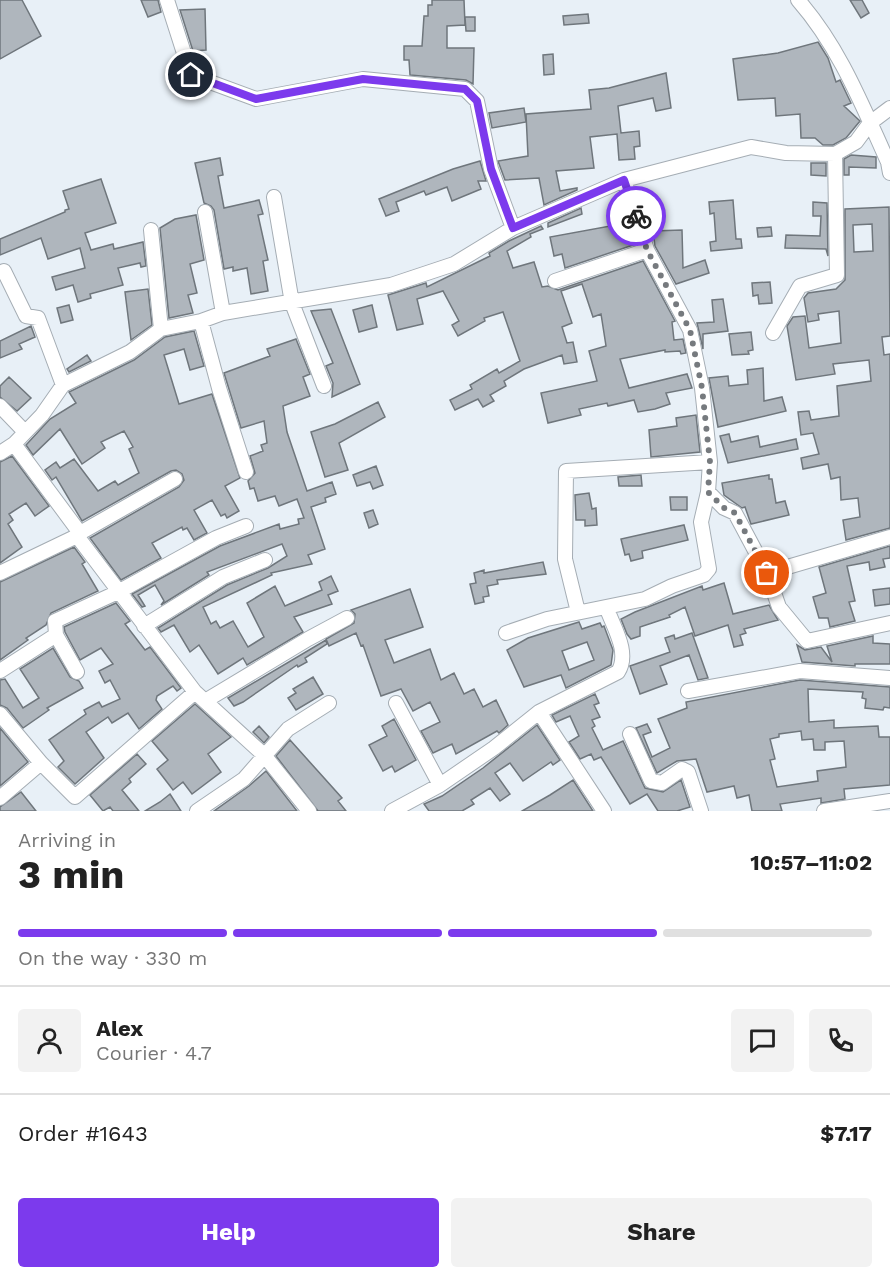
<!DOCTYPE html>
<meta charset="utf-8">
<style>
body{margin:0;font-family:"Work Sans",sans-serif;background:#f2f2f2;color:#222;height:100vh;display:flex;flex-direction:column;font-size:22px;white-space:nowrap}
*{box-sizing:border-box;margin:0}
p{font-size:20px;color:#767676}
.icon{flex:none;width:33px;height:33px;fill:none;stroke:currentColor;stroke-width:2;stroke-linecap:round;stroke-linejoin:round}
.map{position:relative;height:811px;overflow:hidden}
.drawer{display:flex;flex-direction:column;background:#fff;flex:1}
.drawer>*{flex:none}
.pin{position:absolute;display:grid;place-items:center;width:51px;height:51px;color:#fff;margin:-26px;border:3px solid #fff;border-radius:50%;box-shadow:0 2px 6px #0007}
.courier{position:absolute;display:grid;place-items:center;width:60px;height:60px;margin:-30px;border:4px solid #7c3aed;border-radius:50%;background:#fff;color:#222;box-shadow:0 2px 8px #0007}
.overview em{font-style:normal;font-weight:700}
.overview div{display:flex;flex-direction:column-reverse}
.overview{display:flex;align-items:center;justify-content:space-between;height:102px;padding:0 18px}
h1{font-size:39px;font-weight:700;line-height:45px}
.bar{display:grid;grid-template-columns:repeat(4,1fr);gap:9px 6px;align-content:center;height:72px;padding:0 18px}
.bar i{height:8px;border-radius:4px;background:#e0e0e0}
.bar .active{background:#7c3aed}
.bar p{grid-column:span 4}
.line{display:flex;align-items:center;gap:15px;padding:0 18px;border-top:2px solid #e0e0e0}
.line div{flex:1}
.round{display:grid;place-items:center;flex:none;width:63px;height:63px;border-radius:6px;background:#f2f2f2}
.primary-button{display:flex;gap:12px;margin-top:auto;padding:12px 18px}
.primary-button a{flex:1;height:69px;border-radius:6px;background:#7c3aed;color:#fff;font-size:24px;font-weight:700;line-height:69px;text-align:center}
.primary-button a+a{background:#f2f2f2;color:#222}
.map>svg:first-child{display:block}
.building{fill:#afb6bd;stroke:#6f767c;stroke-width:1.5;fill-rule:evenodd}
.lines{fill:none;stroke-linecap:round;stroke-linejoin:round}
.minor-casing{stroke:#a5adb4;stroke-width:16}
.minor{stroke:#fff;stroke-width:14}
.done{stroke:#767a7e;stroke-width:6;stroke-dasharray:0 10.8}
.route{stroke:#7c3aed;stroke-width:8}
</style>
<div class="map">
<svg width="890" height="811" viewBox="0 0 890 811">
<rect width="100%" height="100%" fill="#e8f0f7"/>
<!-- building -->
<path class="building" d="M0,0H22L41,36L0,59Z
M141,0H158L161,12L148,17Z
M432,0H464L465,25L447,26V48H474L473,84L466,80L410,75L409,60H404V46H422L424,16H428V5H432Z
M850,0H862L869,13L861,18Z
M205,9L206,50L193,51L180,10Z
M588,14L589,23L564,25L563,16Z
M465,17H475V31H466Z
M818,42L828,58L836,82L840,80L851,103L844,106L860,121L846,138L833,145H823L815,138H801L800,114L776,116L775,98L738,100L733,59L778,53Z
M553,54L554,74L544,75L543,55Z
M666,73L671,108L656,111L653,98L618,106L621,133L639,131L640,146L634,147L635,159L619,160L617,134L590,137L594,168L556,171L560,191L577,188V190L544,205L539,178L505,180L498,161L528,156L526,114L591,109L589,90L609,88Z
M524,108L526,122L492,128L489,113Z
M851,155L876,157V168L849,167V175H844V159Z
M220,158L223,175L218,176L224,208L259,200L263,214L258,215L268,260L263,261L268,291L251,294L247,268L233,271V267L224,269L214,210L211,206L204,203L195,163Z
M480,161L486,181H478L481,189L452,201L447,187L426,195L424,191L396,202L399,211L386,216L379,199L453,169Z
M811,163H826V176L811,175Z
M101,179L116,223L85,233L91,250L113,244L114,249L143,242L146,266L141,267L140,263L118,268L123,285L90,294L91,298L78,302L73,285L56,290L52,277L85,268L80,248L48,259L41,238L0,255V239L65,212V210L69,209L63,191Z
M733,200L736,239H741L742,248L711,251L710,242L716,241L714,213L710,214L709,202Z
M813,202L827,203L828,256L826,249L785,248L786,235L820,236L821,216H813Z
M618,204L636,244L565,268L562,254L554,256L550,237L616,225L608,210Z
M889,207L890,336L882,337L884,355L890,354V528L846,540L843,520L860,517L858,498L841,500L840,477L831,479L828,464L803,469L801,458L819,454L813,433L801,435L798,412L809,411L811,420L839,416L837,386L871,381L869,360L833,364L835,374L796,380L787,326L793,317L805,316L809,348L841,343L839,311L818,314L819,320L808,322L804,298L808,293L836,289L845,280V209ZM872,224L873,251L854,252L853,225Z
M581,208L582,214L548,227V223Z
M196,215L204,260L190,264L197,293L188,295L193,313L169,318L160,228L175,219Z
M541,226L543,229L530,234L531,237L507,251L513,268L534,262L542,287L548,286L558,290L643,261L675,321L672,322L674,340L683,339L686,353L681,354L680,351L665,352V350L620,359L629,388L687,374L692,388L666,393L670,404L655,409L638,412L634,400L608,406L607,403L579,409L581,415L548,423L541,393L597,381L589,351L606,346L601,314L593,317L582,284L561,291L572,323L562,327L567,343L573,342L577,362L564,364L562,355L524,369L504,381L506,386L490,395L494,401L483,407L478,399L455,410L450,400L472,389L470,385L497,369L499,373L520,361L503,312L484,318L485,321L458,336L452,325L459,321L443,291L417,299L423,324L397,330L388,295L426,283L427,287L490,256L489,253L509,241Z
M771,227L772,236L758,237L757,228Z
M682,230L683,268L705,260L709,273L676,284L655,246L653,231Z
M770,282L772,303L759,304L758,295L753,296L752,283Z
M148,289L152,325L131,340L125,292Z
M723,299L728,331L703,334V349L697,323L714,322L712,300Z
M69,305L73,320L61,323L57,308Z
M372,305L377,327L359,332L353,310Z
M331,309L360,384L332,397L333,383L326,366L333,363L311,311Z
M31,326L35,337L19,344L22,349L0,358V341Z
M194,331L204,366L190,370L184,349L164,355L179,404L212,394L240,478L225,486L239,511L227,518L225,514L221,516L212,500L194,510L207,533L194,540L187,528L183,530L182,527L152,543L161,558L121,580L90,538L179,487L184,480L182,474L176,470L171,471L82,521L56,477L52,480L45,470L56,462L60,468L74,459L98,491L115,481L118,485L139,473L129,449L133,447L124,431L101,442L105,448L82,464L60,429L33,455L26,445L50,419L76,403L69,392L134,360L165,337Z
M751,332L753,350L748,351L749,354L732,355L729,334Z
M296,339L310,374L303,377L310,396L283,406L287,432L307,491L332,482L336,494L325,498L326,502L311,507L325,549L308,555L312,564L271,573L272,575L203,607L211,624L216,621L220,628L233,621L248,647L264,637L247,603L275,586L285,606L322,590L319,582L331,576L338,591L328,595L332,604L294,617L303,632L247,665L243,658L218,674L199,645L190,652L174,625L161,632L158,628L227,585L268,568L287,556L282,544L207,572L209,575L161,605L164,601L155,585L138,595L145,606L142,607L132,594L220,546L279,524L280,529L299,524L298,519L304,518L297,499L279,506L275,496L258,501L254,488L250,489L248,481L255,473L250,456L263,451L261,445L267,443L264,421L241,428L224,373L270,356L267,349Z
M87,355L91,361L69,372L67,369Z
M763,368L764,401L782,397L786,411L718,427L709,378L728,376L729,386L748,384L747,370Z
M9,377L31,398L17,411L0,397V386Z
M378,402L385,417L339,443L348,470L325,477L311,432L335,424Z
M696,415L700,452L651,457L649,430L677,426L676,418Z
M729,434L731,442L758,436L760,447L796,439L798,449L728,463L720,436Z
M12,456L49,506L35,516L26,503L9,514L13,520L8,524L22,547L0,563V462Z
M376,466L383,485L373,489L370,482L357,486L353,475Z
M641,475L642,486H619L618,477Z
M769,475V479H772L776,503L785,501L789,515L751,524L745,507L742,508L724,495L722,483Z
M589,493L592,509L596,508L597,525L585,526V520H576L575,495Z
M670,497H687V510H671Z
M373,510L378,524L369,528L364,513Z
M684,525L688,540L642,551L643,558L631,561L629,554L625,555L621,539Z
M890,546V558L883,559L885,567L870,570L869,562L847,566L855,601L849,602L855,621L830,627L828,618H819L813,597L826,593L819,567Z
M74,547L85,562L82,564L98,591L51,613L46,625L26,638L28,640L0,660V582Z
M543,562L546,574L497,580L498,584L487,586L489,596L483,597L484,602L475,604L470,584L476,583L474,573L484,570V573Z
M724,583L733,614L769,605L778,620L744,629L746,633L740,635L743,645L734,647L728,625L695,636L685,607L669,615L670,617L640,627V636L631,639L627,634L621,619L635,612L702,586L703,590Z
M890,588V604L875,606L873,590Z
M410,589L423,627L385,640L394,663L430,649L441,680L454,673L464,694L474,689L483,707L496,700L508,725L499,733L497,731L456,754L452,744L433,753L421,731L440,722L430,702L413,711L401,689L381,696L363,645L361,646L356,633L329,646L326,639L354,623L355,614L351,610Z
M116,603L130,621L125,624L145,650L150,647L181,688L177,691L173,686L157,696L156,700L162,709L139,729L128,713L112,723L108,717L86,732L104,758L75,784L58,767L64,761L49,740L86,714L84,710L99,702L102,707L120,699L110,680L105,683L99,671L113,664L101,648L80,660L65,632L64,627Z
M579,622L582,629L600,623L602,627L604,626L613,650L611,665L566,688L561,675L524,687L507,650L528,638ZM587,642L594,660L569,670L562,651Z
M692,633L708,678L698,680L689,655L660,666L667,684L640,694L630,666L670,652L665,638L674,635L675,639Z
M873,636V643L890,644V664H855V666L802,662L797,645L805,650L821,647L832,662L827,646Z
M326,640L327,644L305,658L307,662L298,667L297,665L243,702L234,706L228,698Z
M53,648L70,677L79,681L83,688L47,708L49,710L23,728L7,708L0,705V680L5,679L23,708L39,698L20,669Z
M313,677L323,694L296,710L288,698L296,693L293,689Z
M800,680L890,687V708L884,707L883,710L865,708L866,699L862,698L863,692L808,689L809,722L834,720V728L878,726L879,737H890V785L844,789L845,799L821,803V798L780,804L782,811H752L749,795L737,798L734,786L707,792L696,759L677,761L657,773L636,728L647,724L651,732L643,735L652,757L670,748L658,719L687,708L686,702ZM801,731L802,740L813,739L814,750H825V742L844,741L846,767L817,771L818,781L777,787L770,760L775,759L770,739L779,737V734Z
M595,694L599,703L594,705L600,717L592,720L595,726L592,728L603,750L623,741L645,788L663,792L681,780L690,807L677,811H658L647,794L630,804L601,757L594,760L591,754L580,759L569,742L579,736L570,716L556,722L552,715Z
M195,704L231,737L208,754L221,772L192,794L183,782L173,790L157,769L168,760L152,741Z
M394,719L416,760L395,772L392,766L383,771L369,745L387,736L382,726Z
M537,725L560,760L553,765L551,762L523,781L510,763L495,773L510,794L500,801L490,788L471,800L474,804L462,811H429L424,804L442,796L483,768Z
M259,726L269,737L264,743L253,732Z
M0,728L28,762L0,786Z
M290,740L342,798L338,801L346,811H318L276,756Z
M137,754L146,764L129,779L131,782L122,790L139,811H113L110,807L103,811L90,795Z
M266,771L297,811H214L249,786Z
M573,780L593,811H522L550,795Z
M21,792L36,811H0V807Z
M170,794L181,811H145L160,802Z"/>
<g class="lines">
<defs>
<path id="minor" d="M167,0L191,75L256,99L363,79L465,89L477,101L491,169L513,228
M798,0C840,48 862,105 888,162L890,173
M274,197L292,303L324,386
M205,212L223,313
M151,230L161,329
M4,271L26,316L38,318L63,385
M555,281L647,250
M201,321L219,388L246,472
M773,333L800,286L837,275L835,154
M0,406L25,432
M14,444L80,533L77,536L195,692L264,755L309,811
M0,453L14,444L42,415L63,385L130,352L161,329L201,321L223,313L391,285L454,264L513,228L624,180L751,147L786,153L835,154L856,142L870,123L890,108
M708,492L724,508L735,513L767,573L779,607L807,641L890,623
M80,533L175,479
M0,573L77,536
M767,573L890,537
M578,612L565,559L566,471L710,462
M144,626L223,577L265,560
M506,633L547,619L645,599L672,586L704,575L709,569L701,522L708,492L710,462L702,388L690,330L647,250L624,180
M56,635L77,672
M0,671L56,635L55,621L118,592L216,538L246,526
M688,691L800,671L890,678
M205,701L308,639L347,618
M396,703L440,785
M539,712L604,811
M0,714L41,763L75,797L195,692
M630,734L651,781L662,783L682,769L688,772L701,811
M0,798L41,763
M197,811L244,779L288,729L329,703
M392,811L440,785L494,748L539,712L618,672C630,653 614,628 607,609
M824,811L890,801"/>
</defs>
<!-- minor casing -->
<use href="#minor" class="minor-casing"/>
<!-- minor -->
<use href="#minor" class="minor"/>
</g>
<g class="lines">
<!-- done -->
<path class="done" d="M636,216L647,250L690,330L702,388L710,462L708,492L724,508L735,513L767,573"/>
<!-- route -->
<path class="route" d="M191,75L256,99L363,79L465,89L477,101L491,169L513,228L624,180L636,216"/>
</g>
</svg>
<div class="pin" style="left:767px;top:573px;background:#ea580c"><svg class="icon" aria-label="bag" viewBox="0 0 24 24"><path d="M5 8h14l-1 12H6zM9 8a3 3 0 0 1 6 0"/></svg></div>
<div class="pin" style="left:191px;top:75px;background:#1f2937"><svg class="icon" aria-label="home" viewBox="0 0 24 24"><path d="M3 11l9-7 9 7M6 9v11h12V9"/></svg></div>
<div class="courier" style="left:636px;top:216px"><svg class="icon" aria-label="bike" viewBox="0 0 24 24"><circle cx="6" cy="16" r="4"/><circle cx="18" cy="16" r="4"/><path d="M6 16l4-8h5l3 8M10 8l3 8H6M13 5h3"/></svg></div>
</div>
<section class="drawer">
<div class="overview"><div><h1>3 min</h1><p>Arriving in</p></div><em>10:57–11:02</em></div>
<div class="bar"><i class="active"></i><i class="active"></i><i class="active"></i><i></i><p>On the way · 330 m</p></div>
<div class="line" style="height:108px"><a class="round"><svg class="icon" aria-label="person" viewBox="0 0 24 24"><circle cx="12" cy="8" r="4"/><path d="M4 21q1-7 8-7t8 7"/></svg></a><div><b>Alex</b><p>Courier · 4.7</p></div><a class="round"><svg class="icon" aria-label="chat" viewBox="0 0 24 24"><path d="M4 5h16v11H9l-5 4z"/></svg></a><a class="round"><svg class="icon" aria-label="phone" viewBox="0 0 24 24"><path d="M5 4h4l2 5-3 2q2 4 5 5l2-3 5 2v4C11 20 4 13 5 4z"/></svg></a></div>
<div class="line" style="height:78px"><div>Order #1643</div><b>$7.17</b></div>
<div class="primary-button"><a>Help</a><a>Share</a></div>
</section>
